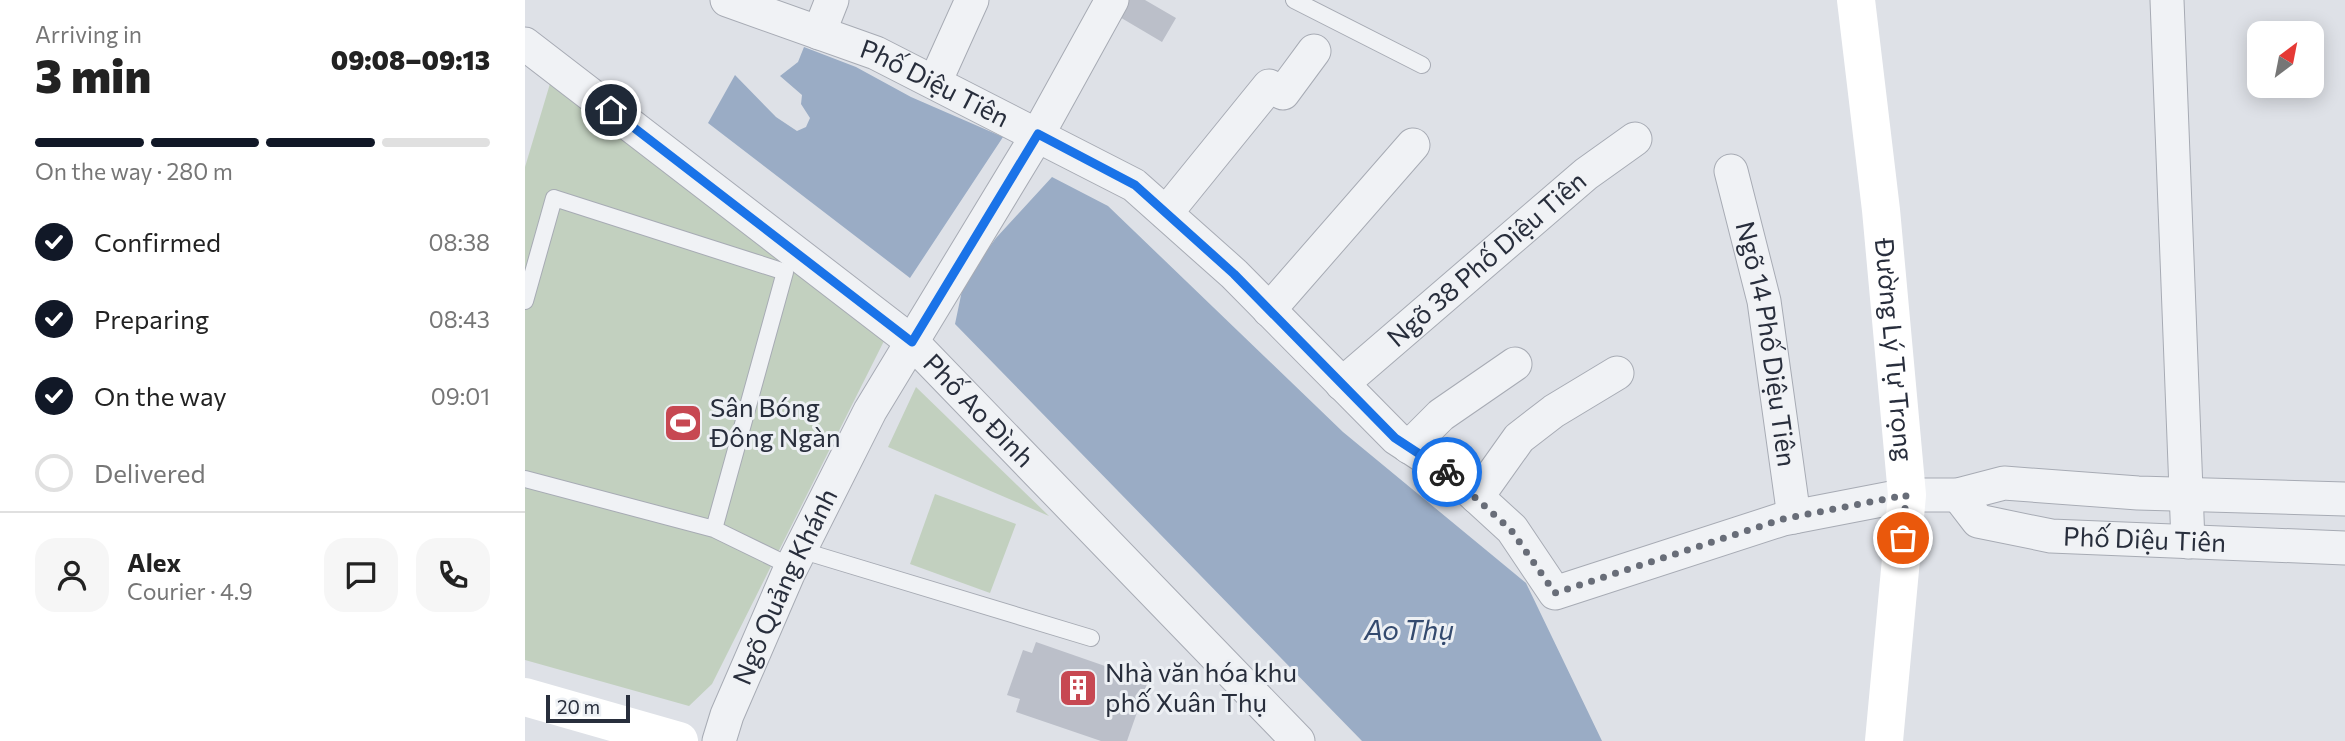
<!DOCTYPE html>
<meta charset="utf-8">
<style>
body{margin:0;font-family:Commissioner,sans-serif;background:#f6f6f6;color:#222;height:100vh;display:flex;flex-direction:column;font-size:26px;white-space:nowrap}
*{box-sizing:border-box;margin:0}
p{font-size:23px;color:#767676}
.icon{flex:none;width:38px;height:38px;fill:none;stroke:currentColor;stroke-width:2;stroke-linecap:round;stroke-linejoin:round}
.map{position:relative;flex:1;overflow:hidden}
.sheet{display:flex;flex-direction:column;background:#fff;width:525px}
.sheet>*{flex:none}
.needle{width:46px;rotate:32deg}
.buttons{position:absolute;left:1722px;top:21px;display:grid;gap:14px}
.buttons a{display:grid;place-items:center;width:77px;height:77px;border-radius:14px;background:#fff;box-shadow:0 4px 18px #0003;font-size:35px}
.scale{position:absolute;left:21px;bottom:18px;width:84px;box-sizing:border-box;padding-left:7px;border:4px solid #282e3c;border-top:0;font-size:19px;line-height:24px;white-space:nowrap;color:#282e3c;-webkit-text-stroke:5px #edf0f4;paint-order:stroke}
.pin{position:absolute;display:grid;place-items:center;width:60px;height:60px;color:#fff;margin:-30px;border:4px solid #fff;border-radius:50%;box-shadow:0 2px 7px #0007}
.courier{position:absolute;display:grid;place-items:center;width:70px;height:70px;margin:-35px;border:5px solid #1a73e8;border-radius:50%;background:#fff;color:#222;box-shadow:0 2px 9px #0007}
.head em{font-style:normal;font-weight:800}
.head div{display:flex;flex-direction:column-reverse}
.head{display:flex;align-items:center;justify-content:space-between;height:119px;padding:0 35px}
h1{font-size:46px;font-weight:800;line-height:52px}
.bar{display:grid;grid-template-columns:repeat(4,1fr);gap:10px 7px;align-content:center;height:84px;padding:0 35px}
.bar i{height:9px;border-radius:5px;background:#e0e0e0}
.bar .on{background:#111827}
.bar p{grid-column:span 4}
.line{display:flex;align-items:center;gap:18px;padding:0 35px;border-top:2px solid #e0e0e0}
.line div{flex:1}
.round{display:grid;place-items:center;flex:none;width:74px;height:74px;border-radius:21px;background:#f6f6f6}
ol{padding:0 35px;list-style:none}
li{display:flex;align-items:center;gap:21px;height:77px}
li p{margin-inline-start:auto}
li .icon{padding:7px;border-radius:50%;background:#111827;color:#fff;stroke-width:4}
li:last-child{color:#767676}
li i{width:38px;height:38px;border:4px solid #e0e0e0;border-radius:50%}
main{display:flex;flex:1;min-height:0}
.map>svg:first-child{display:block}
.green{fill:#c2d0bf}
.water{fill:#9aacc5}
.building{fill:#bbbfc9}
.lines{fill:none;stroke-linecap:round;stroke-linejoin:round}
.lane-casing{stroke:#a7abb4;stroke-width:18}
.street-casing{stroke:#a7abb4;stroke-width:35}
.lane{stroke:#f0f2f5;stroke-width:16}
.street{stroke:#f0f2f5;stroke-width:33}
.secondary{stroke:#fff;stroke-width:38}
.done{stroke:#686d78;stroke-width:7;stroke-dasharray:0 12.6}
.route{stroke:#1a73e8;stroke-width:9}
.labels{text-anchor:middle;stroke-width:6;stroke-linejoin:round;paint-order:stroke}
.street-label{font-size:26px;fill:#282e3c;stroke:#edf0f4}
.poi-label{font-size:26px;fill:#282e3c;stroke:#edf0f4;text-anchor:start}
.water-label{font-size:28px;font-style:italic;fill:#344a6e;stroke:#edf0f4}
</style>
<main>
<section class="sheet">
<div class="head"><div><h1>3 min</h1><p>Arriving in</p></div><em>09:08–09:13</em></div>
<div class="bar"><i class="on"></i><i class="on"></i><i class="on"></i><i></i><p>On the way · 280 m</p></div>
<ol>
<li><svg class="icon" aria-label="check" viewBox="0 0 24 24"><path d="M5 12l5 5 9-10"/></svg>Confirmed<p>08:38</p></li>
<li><svg class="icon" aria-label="check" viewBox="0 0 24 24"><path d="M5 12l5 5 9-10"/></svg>Preparing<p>08:43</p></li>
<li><svg class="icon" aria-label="check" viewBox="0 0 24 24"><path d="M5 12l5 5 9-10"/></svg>On the way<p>09:01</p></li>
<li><i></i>Delivered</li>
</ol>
<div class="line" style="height:126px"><a class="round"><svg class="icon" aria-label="person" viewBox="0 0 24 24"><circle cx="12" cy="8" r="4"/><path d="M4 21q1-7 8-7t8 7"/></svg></a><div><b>Alex</b><p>Courier · 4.9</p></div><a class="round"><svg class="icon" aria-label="chat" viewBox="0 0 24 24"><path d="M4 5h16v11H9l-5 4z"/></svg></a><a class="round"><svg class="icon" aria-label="phone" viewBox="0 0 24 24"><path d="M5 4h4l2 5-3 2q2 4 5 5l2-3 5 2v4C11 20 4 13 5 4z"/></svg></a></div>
</section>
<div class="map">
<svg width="1820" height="741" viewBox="0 0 1820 741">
<rect width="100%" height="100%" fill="#dee1e7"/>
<!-- green -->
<path class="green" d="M27,77L359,341L187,684L164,706L0,660V167Z
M391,387L524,516L363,447Z
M410,494L491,524L465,593L385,564Z"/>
<!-- water -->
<path class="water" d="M279,47L331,67L386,97L478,137L385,278L183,123L210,75L251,117L272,131L281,127L285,118L276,104L277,95L255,76L273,62Z
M527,177L583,206L818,432L1001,583L1077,741H837L430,324L439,281L471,238Z"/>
<!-- building -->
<path class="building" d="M603,0H620L651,18L637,42L593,16Z
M511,642L623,681L602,741H576L491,712L495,699L482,695L498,650L507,653Z"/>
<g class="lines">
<defs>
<path id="lane" d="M769,0L897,65
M0,301L29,198L260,272L189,529L0,479
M189,529L267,567
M275,550L566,638"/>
<g id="street">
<path id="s1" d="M202,0L351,53L609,185L709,274L871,438L929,476L987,529L1030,593L1258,519L1382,495H1433L1479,483L1613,493L1820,499"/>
<path d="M1642,0L1663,542"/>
<path d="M294,33L307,0"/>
<path id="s2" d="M0,44L387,342L773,741"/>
<path d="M410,82L447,0"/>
<path id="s3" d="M1206,171L1239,301L1269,517"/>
<path d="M641,213L744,86L758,93L789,51"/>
<path d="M744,310L888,145"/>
<path id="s4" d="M817,384L1061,174L1110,139"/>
<path d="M884,447L916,415L990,364"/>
<path id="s5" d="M1433,495L1453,521L1526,536L1820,548"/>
<path d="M952,497L994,438L1029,411L1092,373"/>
<path id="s6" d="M194,741L202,715L263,574L345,411L513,134L587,0"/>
</g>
</defs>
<!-- lane casing -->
<use href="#lane" class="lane-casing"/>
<!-- street casing -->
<use href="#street" class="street-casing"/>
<!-- lane -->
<use href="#lane" class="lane"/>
<!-- street -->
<use href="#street" class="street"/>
<!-- secondary -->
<g class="secondary">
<path id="s7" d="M1331,0L1356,210L1382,495L1359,741"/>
<path d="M0,697L154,741"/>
</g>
</g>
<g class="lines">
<!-- done -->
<path class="done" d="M922,472L986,530L1030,593L1258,519L1381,495L1378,538"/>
<!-- route -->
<path class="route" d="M86,110L387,342L513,134L610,185L709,274L870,438L922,472"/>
</g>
<!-- icons -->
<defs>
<symbol id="stadium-square" viewBox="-11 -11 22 22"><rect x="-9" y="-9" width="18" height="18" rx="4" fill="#c74852" stroke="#edf0f4"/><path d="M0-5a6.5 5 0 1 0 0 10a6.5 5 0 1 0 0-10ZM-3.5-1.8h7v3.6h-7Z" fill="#fff"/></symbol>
<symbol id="building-square" viewBox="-11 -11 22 22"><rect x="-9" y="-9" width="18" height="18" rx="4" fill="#c74852" stroke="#edf0f4"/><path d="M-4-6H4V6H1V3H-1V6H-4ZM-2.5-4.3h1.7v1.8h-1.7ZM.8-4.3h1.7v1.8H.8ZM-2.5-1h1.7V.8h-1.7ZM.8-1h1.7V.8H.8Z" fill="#fff"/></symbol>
</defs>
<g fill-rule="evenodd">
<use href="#stadium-square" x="136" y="401" width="44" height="44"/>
<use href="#building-square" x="531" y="666" width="44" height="44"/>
</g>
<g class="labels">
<!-- street labels -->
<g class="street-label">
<text dy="9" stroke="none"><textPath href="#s1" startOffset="224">Phố Diệu Tiên</textPath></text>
<text dy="9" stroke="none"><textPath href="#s4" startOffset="191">Ngõ 38 Phố Diệu Tiên</textPath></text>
<text dy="9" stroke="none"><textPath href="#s3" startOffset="177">Ngõ 14 Phố Diệu Tiên</textPath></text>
<text dy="9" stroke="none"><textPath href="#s7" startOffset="352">Đường Lý Tự Trọng</textPath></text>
<text dy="9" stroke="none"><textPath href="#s2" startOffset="584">Phố Ao Đình</textPath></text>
<text dy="9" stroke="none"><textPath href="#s5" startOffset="201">Phố Diệu Tiên</textPath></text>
<text dy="9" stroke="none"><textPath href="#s6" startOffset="168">Ngõ Quảng Khánh</textPath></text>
</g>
<!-- poi labels -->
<g class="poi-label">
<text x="185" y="417">Sân Bóng<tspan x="185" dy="30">Đông Ngàn</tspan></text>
<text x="580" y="682">Nhà văn hóa khu<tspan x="580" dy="30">phố Xuân Thụ</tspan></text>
</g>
<!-- water labels -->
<g class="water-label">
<text x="884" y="640">Ao Thụ</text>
</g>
</g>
</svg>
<div class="buttons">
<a><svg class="needle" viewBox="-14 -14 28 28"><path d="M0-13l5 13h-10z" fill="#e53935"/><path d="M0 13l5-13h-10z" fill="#767676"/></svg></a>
</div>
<div class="scale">20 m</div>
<div class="pin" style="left:1378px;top:538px;background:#ea580c"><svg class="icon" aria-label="bag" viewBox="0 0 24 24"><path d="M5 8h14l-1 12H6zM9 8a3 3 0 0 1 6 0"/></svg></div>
<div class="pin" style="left:86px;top:110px;background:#1f2937"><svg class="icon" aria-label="home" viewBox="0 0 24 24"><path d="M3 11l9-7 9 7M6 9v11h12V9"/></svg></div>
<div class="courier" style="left:922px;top:472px"><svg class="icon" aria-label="bike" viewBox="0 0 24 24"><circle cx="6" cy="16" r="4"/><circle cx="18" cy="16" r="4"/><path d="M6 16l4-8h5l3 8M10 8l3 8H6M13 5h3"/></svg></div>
</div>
</main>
